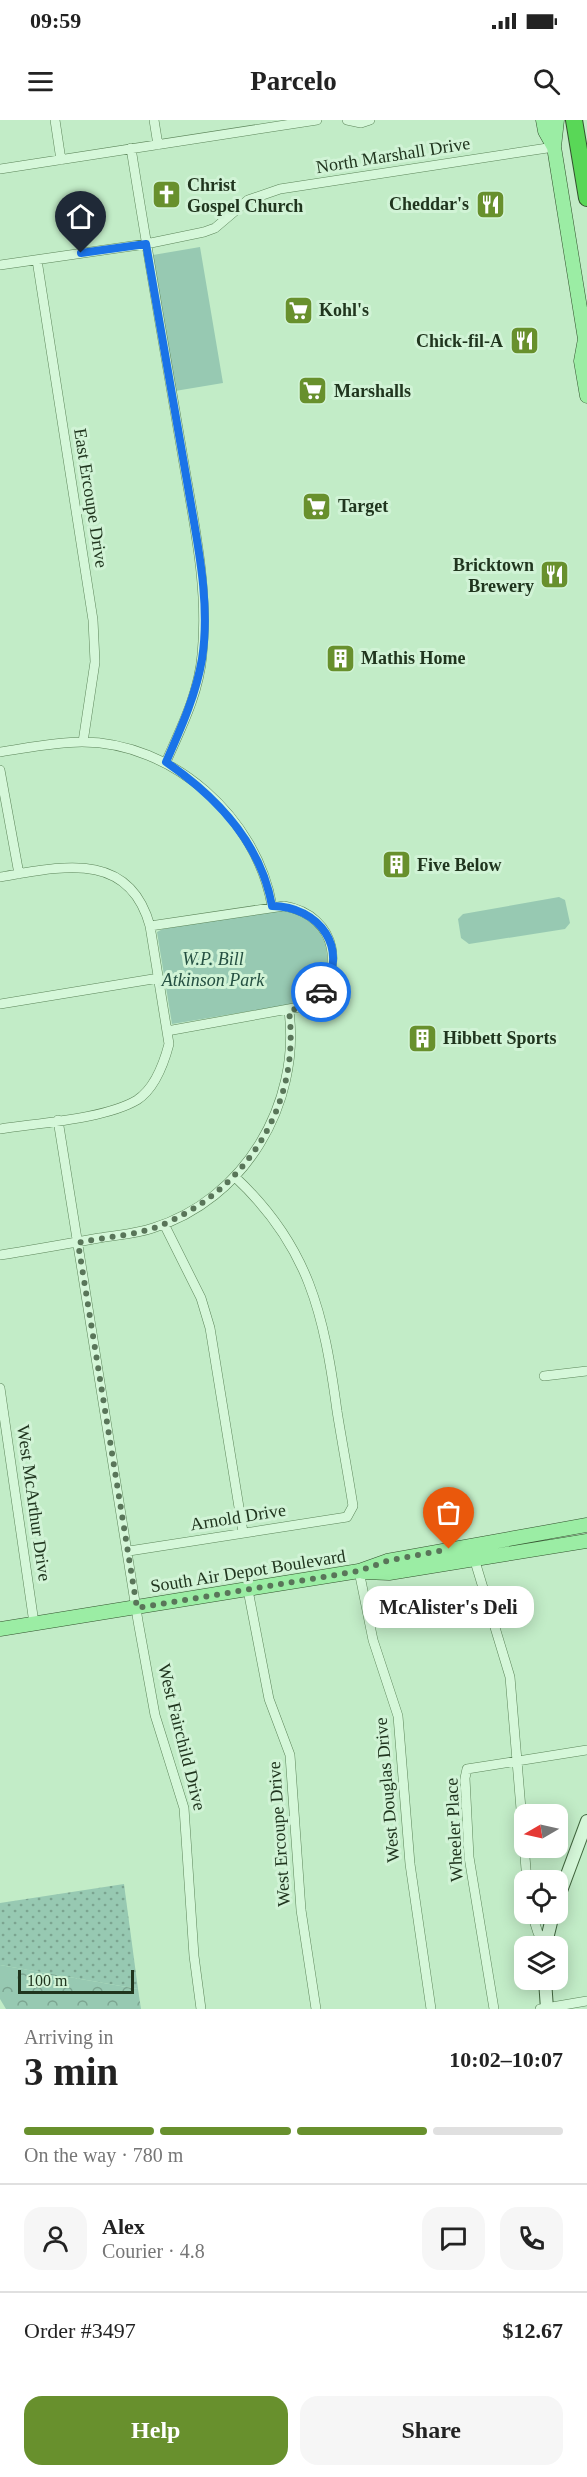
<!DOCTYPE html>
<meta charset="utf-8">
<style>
body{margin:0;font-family:"Times New Roman",serif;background:#f6f6f6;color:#222;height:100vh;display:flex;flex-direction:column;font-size:22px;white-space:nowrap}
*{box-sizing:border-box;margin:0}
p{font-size:20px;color:#767676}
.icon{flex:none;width:33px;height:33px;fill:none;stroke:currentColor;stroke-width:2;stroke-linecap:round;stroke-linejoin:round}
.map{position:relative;height:1889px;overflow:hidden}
.side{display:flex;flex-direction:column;background:#fff;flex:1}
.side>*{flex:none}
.needle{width:39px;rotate:261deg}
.fabs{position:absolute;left:514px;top:1684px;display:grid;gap:12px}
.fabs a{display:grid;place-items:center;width:54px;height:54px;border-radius:12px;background:#fff;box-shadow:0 3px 15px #0003;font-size:30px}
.scale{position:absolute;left:18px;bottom:15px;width:116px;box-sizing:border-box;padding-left:6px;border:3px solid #20351e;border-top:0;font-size:16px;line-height:21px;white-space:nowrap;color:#20351e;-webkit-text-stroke:4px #d1f3d6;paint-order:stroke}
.pin{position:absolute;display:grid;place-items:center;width:51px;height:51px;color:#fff;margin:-62px -26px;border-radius:50% 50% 50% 0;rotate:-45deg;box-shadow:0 0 6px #0007}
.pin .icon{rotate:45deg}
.courier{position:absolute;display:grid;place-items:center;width:60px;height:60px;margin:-30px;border:4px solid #1a73e8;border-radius:50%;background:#fff;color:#222;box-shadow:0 2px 8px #0007}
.bubble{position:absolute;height:42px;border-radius:18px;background:#fff;box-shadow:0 3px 15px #0003;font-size:20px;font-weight:700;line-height:42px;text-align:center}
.overview em{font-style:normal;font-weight:700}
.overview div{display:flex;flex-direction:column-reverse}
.overview{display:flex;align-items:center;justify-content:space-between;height:102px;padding:0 24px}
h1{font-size:39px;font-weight:700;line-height:45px}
.bar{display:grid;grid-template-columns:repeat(4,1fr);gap:9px 6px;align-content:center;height:72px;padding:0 24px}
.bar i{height:8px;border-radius:4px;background:#e0e0e0}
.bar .current{background:#68902d}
.bar p{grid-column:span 4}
.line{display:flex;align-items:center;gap:15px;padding:0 24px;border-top:2px solid #e0e0e0}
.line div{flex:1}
.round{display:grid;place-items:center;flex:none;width:63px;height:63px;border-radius:18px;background:#f6f6f6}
.primary-button{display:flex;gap:12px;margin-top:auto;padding:12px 24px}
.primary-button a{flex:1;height:69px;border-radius:18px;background:#68902d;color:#fff;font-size:24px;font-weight:700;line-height:69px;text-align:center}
.primary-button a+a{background:#f6f6f6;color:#222}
.status{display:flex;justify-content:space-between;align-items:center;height:42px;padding:0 30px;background:#fff;direction:ltr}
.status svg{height:16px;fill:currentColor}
header{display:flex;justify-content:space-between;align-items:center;height:78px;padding:0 24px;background:#fff;font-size:27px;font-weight:700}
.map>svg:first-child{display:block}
.grass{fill:url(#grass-dots)}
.forest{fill:url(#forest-crowns)}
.green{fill:#97c9b2}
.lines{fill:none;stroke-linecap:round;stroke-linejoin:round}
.street-casing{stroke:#5c855a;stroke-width:10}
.secondary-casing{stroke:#41663e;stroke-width:14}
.primary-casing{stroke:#33522e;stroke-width:15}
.highway-casing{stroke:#33522e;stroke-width:18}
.street{stroke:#d5f7d9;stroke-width:9}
.secondary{stroke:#d5f7d9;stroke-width:12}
.primary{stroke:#9beda4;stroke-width:14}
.highway{stroke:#59d757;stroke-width:16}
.done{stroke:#597559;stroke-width:6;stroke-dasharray:0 10.8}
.route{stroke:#1a73e8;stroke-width:8}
.labels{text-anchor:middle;stroke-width:6;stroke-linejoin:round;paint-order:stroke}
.street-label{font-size:18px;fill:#20351e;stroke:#d1f3d6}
.poi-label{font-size:18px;font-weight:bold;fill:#20351e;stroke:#d1f3d6;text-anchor:start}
.park-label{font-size:18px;font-style:italic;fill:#255042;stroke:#d1f3d6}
</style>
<div class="status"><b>09:59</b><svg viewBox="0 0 49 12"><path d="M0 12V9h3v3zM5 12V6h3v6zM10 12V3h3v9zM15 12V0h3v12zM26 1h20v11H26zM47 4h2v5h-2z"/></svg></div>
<header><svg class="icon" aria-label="menu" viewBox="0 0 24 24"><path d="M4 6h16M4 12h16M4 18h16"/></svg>Parcelo<svg class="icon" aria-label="search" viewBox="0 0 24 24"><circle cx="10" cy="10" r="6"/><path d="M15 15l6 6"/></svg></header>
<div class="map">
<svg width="587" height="1889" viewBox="0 0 587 1889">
<defs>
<pattern id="grass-dots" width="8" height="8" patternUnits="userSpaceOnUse" patternTransform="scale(1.5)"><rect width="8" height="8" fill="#97c9b2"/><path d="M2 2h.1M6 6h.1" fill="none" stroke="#7ba490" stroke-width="1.8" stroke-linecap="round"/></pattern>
<pattern id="forest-crowns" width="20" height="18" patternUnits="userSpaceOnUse" patternTransform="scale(1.5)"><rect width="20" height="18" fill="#97c9b2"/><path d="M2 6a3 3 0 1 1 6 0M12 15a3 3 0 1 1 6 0" fill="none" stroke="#7ba490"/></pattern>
</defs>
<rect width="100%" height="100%" fill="#c2ecc7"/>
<!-- grass -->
<path class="grass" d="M124,1764L138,1869L0,1845V1783Z"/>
<!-- forest -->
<path class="forest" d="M0,1845L138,1869L141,1889H6L0,1879Z"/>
<!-- green -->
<path class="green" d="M200,127L223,263L175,271L153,135Z
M559,777L565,780L570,803L565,809L469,824L461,818L458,799L463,794Z
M271,791C328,787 349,854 299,883L172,904L157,812L163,809Z"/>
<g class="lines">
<defs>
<path id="street" d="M55,0L61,40
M154,0L158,25
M347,0L361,3L370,0
M131,28C147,130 165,231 182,332C193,399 209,467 202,535C199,573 181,608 166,642
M0,49L317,0
M37,140L93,500L95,542L83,622
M0,145L146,124L204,112L215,108L248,80L280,69L554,27
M0,632C27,628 55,622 82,622C173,622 257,698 272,786
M0,650L19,754
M0,757C60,747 129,729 150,806L169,924C164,943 154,969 137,980C105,999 38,1003 0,1009
M150,806L284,786C338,795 349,855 305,886L167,911
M0,884L159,858
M58,1000L138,1501L155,1595L184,1688L194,1836L201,1889
M164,1104L201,1178L210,1208L243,1412
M0,1135C33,1130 66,1124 99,1118C116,1115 136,1114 153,1108C244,1080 301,984 289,891
M544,1256L587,1251
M0,1268L34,1503
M129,1431L347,1397L353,1386C348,1354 342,1322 337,1291C324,1194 309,1126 235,1057
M474,1438L510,1557L527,1761
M359,1451L373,1520L398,1596L410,1744L431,1889
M248,1470L269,1579L290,1635L301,1790L316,1889
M532,1794L538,1813L546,1821
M494,1889L469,1737L465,1658L467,1649L587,1630
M540,1889L587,1881"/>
<path id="secondary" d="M558,1779L587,1701
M545,1827L553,1794
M545,1860L547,1889"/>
<path id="primary" d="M543,0L545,11L554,27L585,219L581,241L587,276
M554,27L557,0
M364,1452L389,1453L587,1421
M0,1509L359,1451L387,1441L587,1405"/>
<path id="highway" d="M574,0L587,78"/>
</defs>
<!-- street casing -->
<use href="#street" class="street-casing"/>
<!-- secondary casing -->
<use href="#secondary" class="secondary-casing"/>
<!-- primary casing -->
<use href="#primary" class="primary-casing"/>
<!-- highway casing -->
<use href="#highway" class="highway-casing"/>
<!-- street -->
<use href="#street" class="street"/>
<!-- secondary -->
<use href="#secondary" class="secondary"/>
<!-- primary -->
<use href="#primary" class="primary"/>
<!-- highway -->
<use href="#highway" class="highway"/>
</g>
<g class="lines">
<!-- done -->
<path class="done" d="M321,872L305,886L289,891C301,983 248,1068 164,1104C138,1116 106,1116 78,1123L137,1488L359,1451L387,1441L449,1429"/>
<!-- route -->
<path class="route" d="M81,133L146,124C160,205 174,286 188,367C197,422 211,483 202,539C196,575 181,608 166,642C217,677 261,723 272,786C319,786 352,830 321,872"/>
</g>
<!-- icons -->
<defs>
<symbol id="church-square" viewBox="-11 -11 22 22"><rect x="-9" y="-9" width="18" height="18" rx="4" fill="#68902d" stroke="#d1f3d6"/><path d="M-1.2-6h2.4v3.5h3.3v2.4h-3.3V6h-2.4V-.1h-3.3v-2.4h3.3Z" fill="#fff"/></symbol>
<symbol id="restaurant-square" viewBox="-11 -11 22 22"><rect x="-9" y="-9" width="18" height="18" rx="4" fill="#68902d" stroke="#d1f3d6"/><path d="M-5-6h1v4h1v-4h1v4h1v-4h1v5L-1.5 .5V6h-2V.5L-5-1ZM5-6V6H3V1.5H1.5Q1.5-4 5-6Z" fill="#fff"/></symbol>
<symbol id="supermarket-square" viewBox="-11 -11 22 22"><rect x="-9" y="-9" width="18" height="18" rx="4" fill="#68902d" stroke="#d1f3d6"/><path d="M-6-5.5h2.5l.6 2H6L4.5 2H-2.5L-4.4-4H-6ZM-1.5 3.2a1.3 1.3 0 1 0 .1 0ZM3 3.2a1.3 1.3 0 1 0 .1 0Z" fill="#fff"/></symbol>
<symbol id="building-square" viewBox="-11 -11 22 22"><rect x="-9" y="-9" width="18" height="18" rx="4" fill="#68902d" stroke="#d1f3d6"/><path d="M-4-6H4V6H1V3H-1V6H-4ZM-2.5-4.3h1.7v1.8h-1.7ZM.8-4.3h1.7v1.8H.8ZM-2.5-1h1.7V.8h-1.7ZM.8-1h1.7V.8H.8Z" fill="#fff"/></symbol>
</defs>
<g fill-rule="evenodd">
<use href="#church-square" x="150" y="58" width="33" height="33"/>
<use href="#restaurant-square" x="474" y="68" width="33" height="33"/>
<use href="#supermarket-square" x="282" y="174" width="33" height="33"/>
<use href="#restaurant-square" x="508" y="204" width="33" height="33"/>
<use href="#supermarket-square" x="296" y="254" width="33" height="33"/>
<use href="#supermarket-square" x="300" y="370" width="33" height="33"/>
<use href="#restaurant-square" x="538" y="438" width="33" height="33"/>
<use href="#building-square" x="324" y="522" width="33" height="33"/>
<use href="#building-square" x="380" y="728" width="33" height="33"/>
<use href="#building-square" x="406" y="902" width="33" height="33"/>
</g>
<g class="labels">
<!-- street labels -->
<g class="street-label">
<text transform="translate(393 35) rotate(-9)" y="6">North Marshall Drive</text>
<text transform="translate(91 378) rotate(81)" y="6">East Ercoupe Drive</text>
<text transform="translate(34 1383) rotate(82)" y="6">West McArthur Drive</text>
<text transform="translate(238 1397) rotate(-9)" y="6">Arnold Drive</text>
<text transform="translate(248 1451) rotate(-9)" y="6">South Air Depot Boulevard</text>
<text transform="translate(182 1617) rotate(76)" y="6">West Fairchild Drive</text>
<text transform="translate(387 1670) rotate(-95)" y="6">West Douglas Drive</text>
<text transform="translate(454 1710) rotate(-93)" y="6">Wheeler Place</text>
<text transform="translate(279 1714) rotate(-94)" y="6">West Ercoupe Drive</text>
</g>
<!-- poi labels -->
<g class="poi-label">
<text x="187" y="71">Christ<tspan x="187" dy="21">Gospel Church</tspan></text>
<text x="469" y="90" text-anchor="end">Cheddar's</text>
<text x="319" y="196">Kohl's</text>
<text x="503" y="227" text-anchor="end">Chick-fil-A</text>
<text x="334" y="277">Marshalls</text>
<text x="338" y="392">Target</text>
<text x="534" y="451" text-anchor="end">Bricktown<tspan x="534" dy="21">Brewery</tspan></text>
<text x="361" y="544">Mathis Home</text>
<text x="417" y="751">Five Below</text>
<text x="443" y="924">Hibbett Sports</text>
</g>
<!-- park labels -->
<g class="park-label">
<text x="213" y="845">W.P. Bill<tspan x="213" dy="21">Atkinson Park</tspan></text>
</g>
</g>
</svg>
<div class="fabs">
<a><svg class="needle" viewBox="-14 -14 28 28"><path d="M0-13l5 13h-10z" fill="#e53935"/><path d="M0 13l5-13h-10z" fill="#767676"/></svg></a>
<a><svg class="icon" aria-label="locate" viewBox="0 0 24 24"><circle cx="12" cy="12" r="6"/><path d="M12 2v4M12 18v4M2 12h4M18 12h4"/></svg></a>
<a><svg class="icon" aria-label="layers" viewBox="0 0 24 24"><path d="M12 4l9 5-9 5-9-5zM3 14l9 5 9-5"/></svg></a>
</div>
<div class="scale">100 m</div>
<div class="pin" style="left:449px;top:1429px;background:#ea580c"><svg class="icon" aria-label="bag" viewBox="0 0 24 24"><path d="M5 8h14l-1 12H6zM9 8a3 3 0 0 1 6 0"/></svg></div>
<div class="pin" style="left:81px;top:133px;background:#1f2937"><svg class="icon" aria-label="home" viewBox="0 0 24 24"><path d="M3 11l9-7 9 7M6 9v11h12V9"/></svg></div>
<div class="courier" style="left:321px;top:872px"><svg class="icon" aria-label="car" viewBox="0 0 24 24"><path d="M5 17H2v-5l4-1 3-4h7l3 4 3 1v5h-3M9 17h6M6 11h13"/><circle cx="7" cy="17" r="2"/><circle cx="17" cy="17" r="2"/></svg></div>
<div class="bubble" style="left:363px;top:1466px;width:171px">McAlister's Deli</div>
</div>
<section class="side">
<div class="overview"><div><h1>3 min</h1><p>Arriving in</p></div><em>10:02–10:07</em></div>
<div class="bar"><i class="current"></i><i class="current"></i><i class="current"></i><i></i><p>On the way · 780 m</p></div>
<div class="line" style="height:108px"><a class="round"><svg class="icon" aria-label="person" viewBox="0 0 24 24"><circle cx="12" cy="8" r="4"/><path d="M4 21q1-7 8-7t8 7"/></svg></a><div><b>Alex</b><p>Courier · 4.8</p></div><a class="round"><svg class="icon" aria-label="chat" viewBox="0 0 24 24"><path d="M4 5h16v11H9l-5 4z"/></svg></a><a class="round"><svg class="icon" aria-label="phone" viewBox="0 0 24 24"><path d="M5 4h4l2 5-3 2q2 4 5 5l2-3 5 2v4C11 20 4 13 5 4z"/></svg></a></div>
<div class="line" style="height:78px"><div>Order #3497</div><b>$12.67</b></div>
<div class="primary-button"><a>Help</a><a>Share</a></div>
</section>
